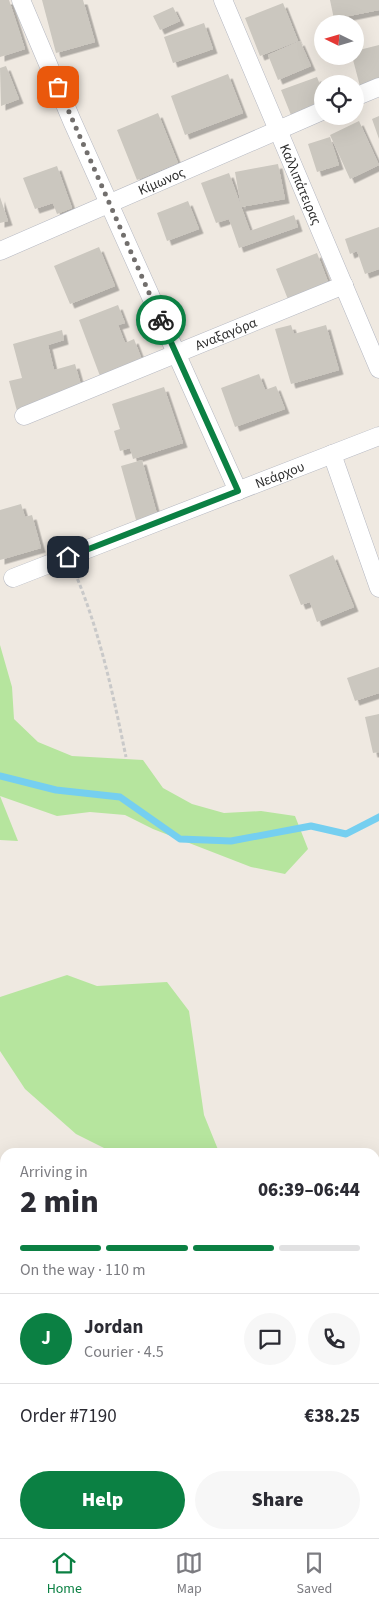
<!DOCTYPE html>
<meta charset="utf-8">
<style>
body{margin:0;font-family:"Source Sans 3",sans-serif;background:#f7f7f7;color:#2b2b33;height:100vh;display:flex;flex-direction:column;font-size:19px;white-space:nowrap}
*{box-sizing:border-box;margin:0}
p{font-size:16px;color:#7c7c81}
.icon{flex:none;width:28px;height:28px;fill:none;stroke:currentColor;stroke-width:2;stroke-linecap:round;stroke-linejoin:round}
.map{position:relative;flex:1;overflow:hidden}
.drawer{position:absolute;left:0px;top:1148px;width:380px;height:391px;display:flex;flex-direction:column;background:#fff;border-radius:15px 15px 0 0;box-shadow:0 5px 20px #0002}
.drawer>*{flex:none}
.needle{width:32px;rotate:275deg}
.controls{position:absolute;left:314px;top:15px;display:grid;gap:10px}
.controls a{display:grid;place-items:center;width:50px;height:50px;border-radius:50%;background:#fff;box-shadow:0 5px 20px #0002;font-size:25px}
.pin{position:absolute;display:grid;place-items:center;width:42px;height:42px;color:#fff;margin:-21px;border-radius:10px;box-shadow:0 2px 8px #0006}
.courier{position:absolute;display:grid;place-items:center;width:50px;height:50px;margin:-25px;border:4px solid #0b8043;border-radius:50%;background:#fff;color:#222;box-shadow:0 1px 6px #0007}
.head em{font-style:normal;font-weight:800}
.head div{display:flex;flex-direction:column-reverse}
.head{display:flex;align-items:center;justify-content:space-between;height:85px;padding:0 20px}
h1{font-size:32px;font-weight:800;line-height:38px}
.bar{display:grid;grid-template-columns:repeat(4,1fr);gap:8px 5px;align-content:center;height:60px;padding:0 20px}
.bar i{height:6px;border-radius:4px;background:#e1e1e2}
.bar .active{background:#0b8043}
.bar p{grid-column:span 4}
.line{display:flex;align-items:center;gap:12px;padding:0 20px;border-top:1px solid #e1e1e2}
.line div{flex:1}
.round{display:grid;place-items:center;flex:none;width:52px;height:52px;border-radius:26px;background:#f7f7f7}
.primary-button{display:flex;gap:10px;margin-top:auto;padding:10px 20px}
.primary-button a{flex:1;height:58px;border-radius:30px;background:#0b8043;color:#fff;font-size:20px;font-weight:800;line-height:58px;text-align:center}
.primary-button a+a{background:#f7f7f7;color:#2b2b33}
.menu{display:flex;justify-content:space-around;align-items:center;height:70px;border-top:1px solid #e1e1e2;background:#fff;font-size:14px;color:#7c7c81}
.menu a{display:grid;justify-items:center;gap:2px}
.menu .active{color:#0b8043}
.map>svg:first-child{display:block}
.green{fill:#b6e59e}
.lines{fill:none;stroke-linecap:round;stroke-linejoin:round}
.stream{stroke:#75cff0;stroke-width:7}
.building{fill:#cbc7bf;filter:url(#shadow)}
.street-casing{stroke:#b4b7c1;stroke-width:19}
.path{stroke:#c9c9c9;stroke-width:3;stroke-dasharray:4 2.5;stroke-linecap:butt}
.street{stroke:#fff;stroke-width:18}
.done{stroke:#726f6d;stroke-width:5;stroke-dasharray:0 9}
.route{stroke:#0b8043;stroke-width:6}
.labels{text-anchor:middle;stroke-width:5;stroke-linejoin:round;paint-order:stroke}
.street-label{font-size:14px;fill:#2e2e2e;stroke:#fff}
</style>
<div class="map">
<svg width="379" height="1538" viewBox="0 0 379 1538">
<defs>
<filter id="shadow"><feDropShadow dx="4.5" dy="4.5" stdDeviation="0" flood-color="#0004"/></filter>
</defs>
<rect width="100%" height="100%" fill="#efe9e1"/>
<!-- green -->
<path class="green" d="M0,645L12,687L14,719L38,742L72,756L143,760L163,788L192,804L224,813L261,811L295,816L308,849L285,874L251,867L153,829L125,815L90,812L57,816L0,796Z
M0,796L18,841L0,840Z
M67,975L97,986L167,982L189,1011L204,1115L219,1152H112L76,1134L25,1089L0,1051V997Z
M375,1324L379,1327V1423L375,1415Z"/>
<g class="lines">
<!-- stream -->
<path class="stream" d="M0,776L56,790L120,797L180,839L231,841L311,826L346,834L379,817"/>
</g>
<!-- building -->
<path class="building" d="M0,0H9L25,49L0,57Z
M42,0H83L95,42L56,53Z
M330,0H379V10L334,19Z
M283,3L298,41L260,56L245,18Z
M173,7L180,21L160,30L153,16Z
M204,23L213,49L173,63L164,37Z
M300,41L311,66L278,80L268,55Z
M379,45V84L361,90L352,56H355V51Z
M6,66L19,99L1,106L0,68Z
M228,74L243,113L185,135L171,96Z
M317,77L322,90V104L291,115L281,90Z
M158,113L178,163L137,180L117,130Z
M379,116V139L372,119Z
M359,121L379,165L350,179L330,135Z
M330,137L339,165L317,172L308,144Z
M278,164L285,199L241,207L235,172Z
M57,166L72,208L57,214L53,203L35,209L23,178Z
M229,173L250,231L294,215L298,227L239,248L229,219L216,223L201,183Z
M0,197L8,221L0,223Z
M188,201L199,229L167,241L157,213Z
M379,227V269L365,274L357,251L350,254L345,239Z
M99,247L115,286L70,304L54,266Z
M317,253L330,287L289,302L276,269Z
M118,305L125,323L118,325L125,343L134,339L142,360L100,376L79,320Z
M291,325L294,334L326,325L339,370L291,384L275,329Z
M62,330L64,340L48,345L54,370L75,364L83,392L17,411L9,381L22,378L13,344Z
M259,374L265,390L276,386L285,409L235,427L221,388Z
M164,387L183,443L133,459L130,448L120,451L114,431L120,429L112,404Z
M142,460L159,521L138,527L121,466Z
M21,504L25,517L32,515L41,548L0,560V510Z
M333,555L354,607L317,622L310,602L301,605L289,575Z
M379,667V693L355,701L347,678Z
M379,714V752L373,753L365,717Z"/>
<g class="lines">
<defs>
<g id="street">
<path d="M21,0L72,121L238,491"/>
<path id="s1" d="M223,0L379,369"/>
<path d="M355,97L379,87"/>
<path id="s2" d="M0,251L322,111"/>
<path id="s3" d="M24,416L344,285"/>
<path d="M332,454L379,588"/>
<path id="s4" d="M13,578L379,436"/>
</g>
</defs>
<!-- street casing -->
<use href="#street" class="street-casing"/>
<!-- path -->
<path class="path" d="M75,573C100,632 113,694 126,757"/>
<!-- street -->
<use href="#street" class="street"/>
</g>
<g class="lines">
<!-- done -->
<path class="done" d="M58,87L161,320"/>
<!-- route -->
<path class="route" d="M68,557L238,491L161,320"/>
</g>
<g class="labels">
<!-- street labels -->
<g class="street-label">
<text dy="5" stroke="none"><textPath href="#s2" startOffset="176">Κίμωνος</textPath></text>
<text dy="5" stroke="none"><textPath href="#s1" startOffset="200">Καλλιπάτειρας</textPath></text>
<text dy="5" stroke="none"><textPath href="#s3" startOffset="218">Αναξαγόρα</textPath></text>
<text dy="5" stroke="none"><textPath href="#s4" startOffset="286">Νεάρχου</textPath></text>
</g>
</g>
</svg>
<div class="controls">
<a><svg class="needle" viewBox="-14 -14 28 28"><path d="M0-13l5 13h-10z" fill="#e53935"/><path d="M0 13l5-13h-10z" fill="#7c7c81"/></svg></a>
<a><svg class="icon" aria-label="locate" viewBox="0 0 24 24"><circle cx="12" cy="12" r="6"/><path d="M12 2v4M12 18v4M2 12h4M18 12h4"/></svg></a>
</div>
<div class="pin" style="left:58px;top:87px;background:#ea580c"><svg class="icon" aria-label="bag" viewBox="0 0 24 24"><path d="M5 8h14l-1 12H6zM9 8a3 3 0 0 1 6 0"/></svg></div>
<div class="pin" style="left:68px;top:557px;background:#1f2937"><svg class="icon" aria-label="home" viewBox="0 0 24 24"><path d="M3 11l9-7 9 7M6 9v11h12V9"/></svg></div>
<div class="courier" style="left:161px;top:320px"><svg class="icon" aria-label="bike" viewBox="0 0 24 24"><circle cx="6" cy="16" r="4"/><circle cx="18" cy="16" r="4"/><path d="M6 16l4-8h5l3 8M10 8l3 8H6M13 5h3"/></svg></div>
<section class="drawer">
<div class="head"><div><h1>2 min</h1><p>Arriving in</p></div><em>06:39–06:44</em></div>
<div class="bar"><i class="active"></i><i class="active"></i><i class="active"></i><i></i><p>On the way · 110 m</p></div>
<div class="line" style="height:90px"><b class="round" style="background:#0b8043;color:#fff">J</b><div><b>Jordan</b><p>Courier · 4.5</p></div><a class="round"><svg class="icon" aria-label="chat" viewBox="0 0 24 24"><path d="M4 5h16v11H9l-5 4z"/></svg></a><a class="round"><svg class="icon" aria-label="phone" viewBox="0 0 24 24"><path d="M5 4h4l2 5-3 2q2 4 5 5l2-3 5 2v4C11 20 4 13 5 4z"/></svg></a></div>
<div class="line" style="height:65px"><div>Order #7190</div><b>€38.25</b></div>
<div class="primary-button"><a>Help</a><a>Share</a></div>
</section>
</div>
<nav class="menu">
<a class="active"><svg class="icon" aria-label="home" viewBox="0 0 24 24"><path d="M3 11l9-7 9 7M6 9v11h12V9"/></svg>Home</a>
<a><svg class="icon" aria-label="map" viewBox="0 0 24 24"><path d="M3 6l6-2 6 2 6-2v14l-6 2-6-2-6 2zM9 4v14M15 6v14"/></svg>Map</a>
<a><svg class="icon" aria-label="saved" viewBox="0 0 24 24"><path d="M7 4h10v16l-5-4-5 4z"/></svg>Saved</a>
</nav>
